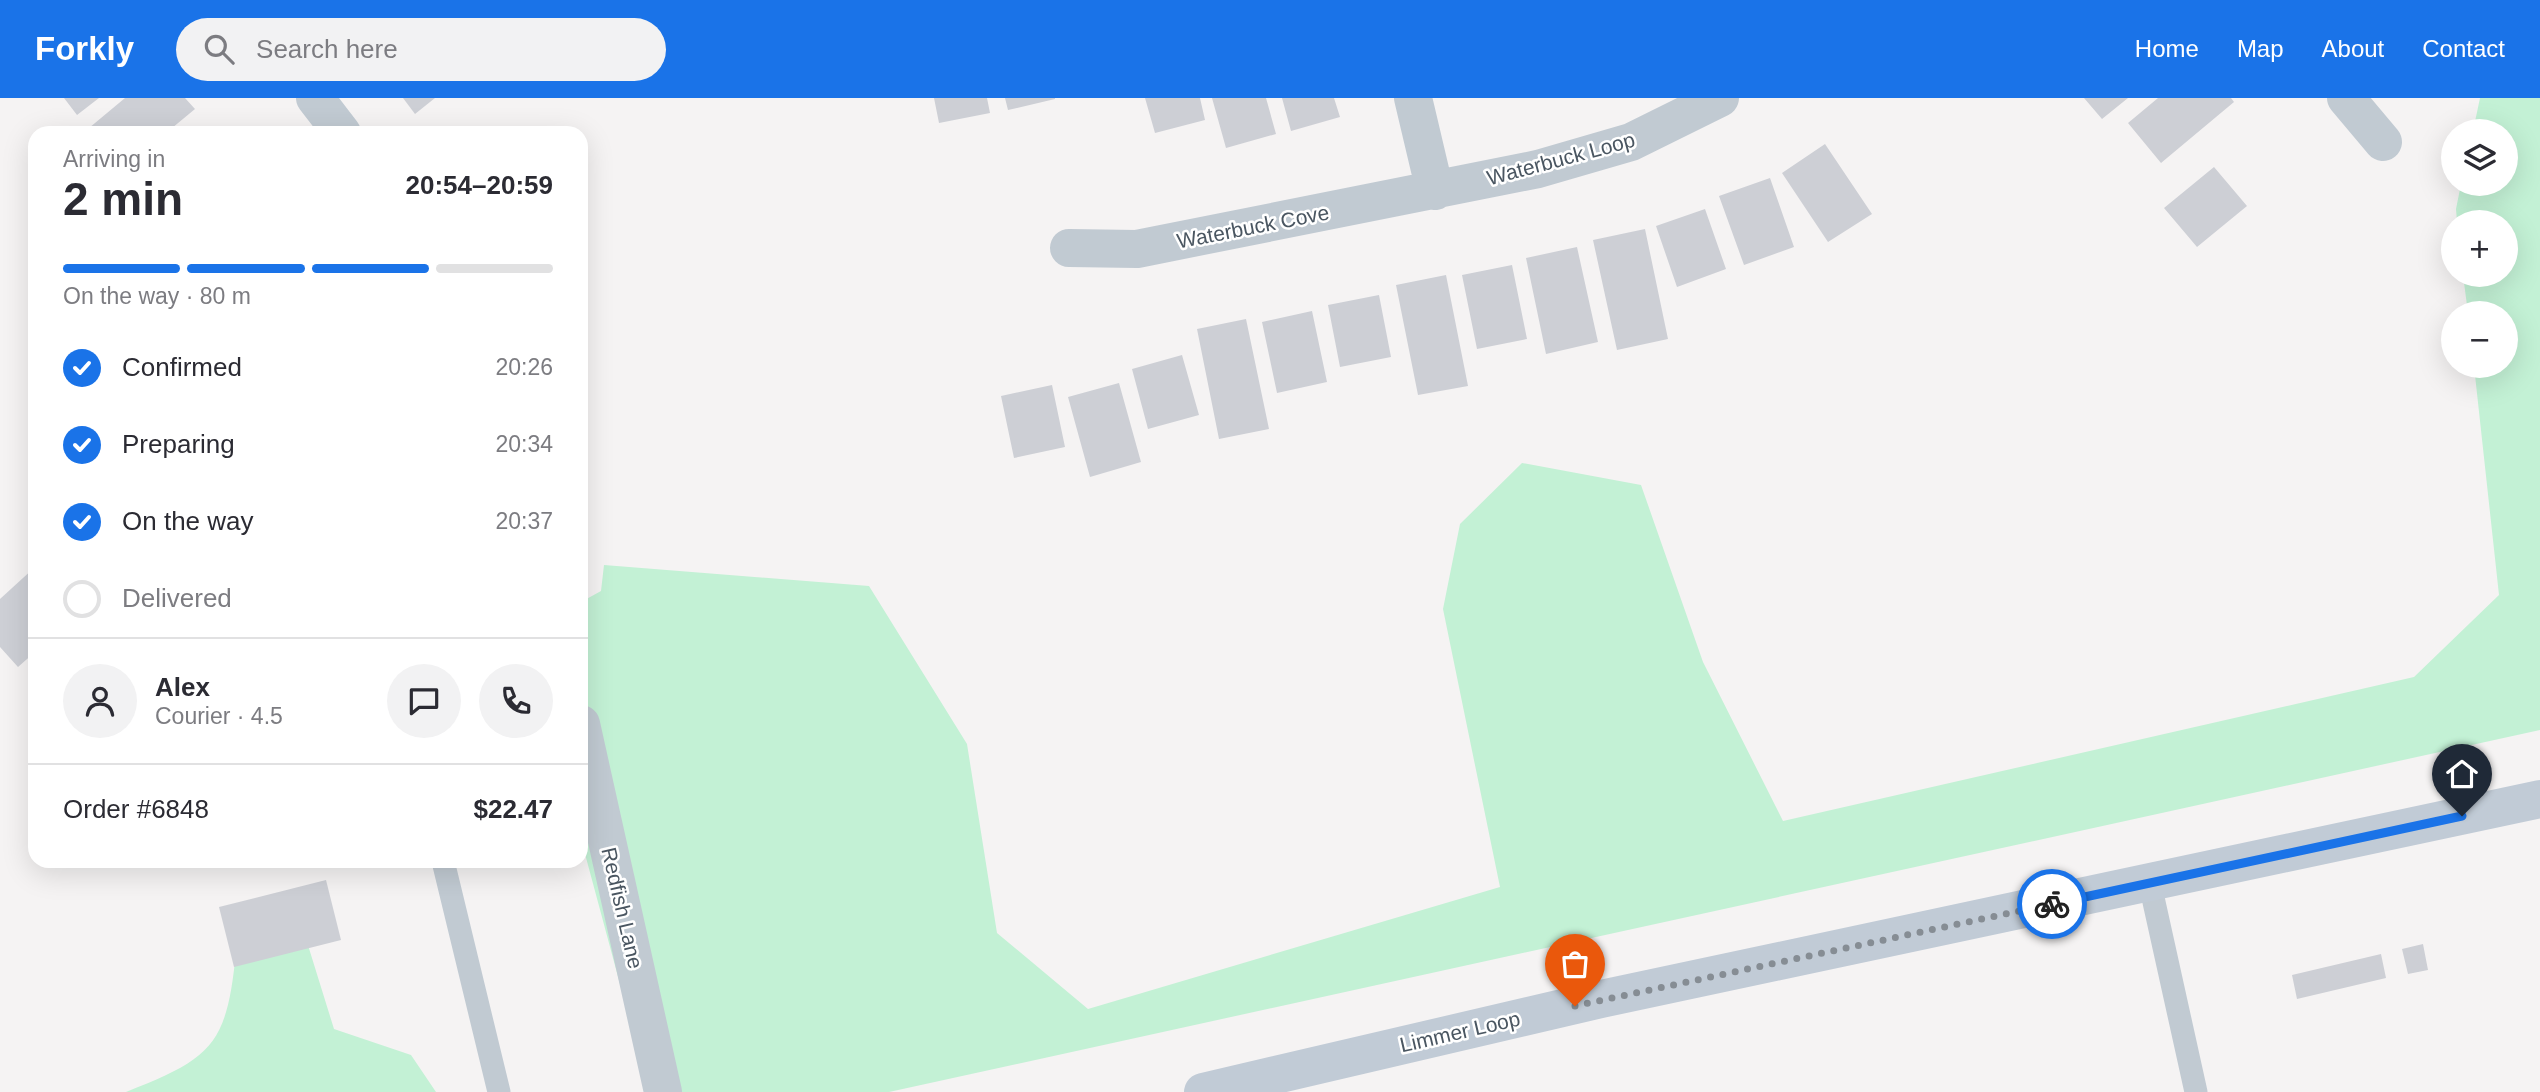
<!DOCTYPE html>
<meta charset="utf-8">
<style>
body{margin:0;font-family:Arial,sans-serif;background:#f2f2f3;color:#2b2b33;height:100vh;display:flex;flex-direction:column;font-size:26px;white-space:nowrap}
*{box-sizing:border-box;margin:0}
p{font-size:23px;color:#7c7c81}
.icon{flex:none;width:38px;height:38px;fill:none;stroke:currentColor;stroke-width:2;stroke-linecap:round;stroke-linejoin:round}
.map{position:relative;flex:1;overflow:hidden}
.drawer{position:absolute;left:28px;top:28px;width:560px;height:742px;display:flex;flex-direction:column;background:#fff;border-radius:21px;box-shadow:0 7px 28px #0002}
.drawer>*{flex:none}
.fabs{position:absolute;left:2441px;top:21px;display:grid;gap:14px}
.fabs a{display:grid;place-items:center;width:77px;height:77px;border-radius:50%;background:#fff;box-shadow:0 7px 28px #0002;font-size:35px}
.pin{position:absolute;display:grid;place-items:center;width:60px;height:60px;color:#fff;margin:-72px -30px;border-radius:50% 50% 50% 0;rotate:-45deg;box-shadow:0 0 7px #0007}
.pin .icon{rotate:45deg}
.courier{position:absolute;display:grid;place-items:center;width:70px;height:70px;margin:-35px;border:5px solid #1a73e8;border-radius:50%;background:#fff;color:#222;box-shadow:0 2px 9px #0007}
.head em{font-style:normal;font-weight:800}
.head div{display:flex;flex-direction:column-reverse}
.head{display:flex;align-items:center;justify-content:space-between;height:119px;padding:0 35px}
h1{font-size:46px;font-weight:800;line-height:52px}
.bar{display:grid;grid-template-columns:repeat(4,1fr);gap:10px 7px;align-content:center;height:84px;padding:0 35px}
.bar i{height:9px;border-radius:5px;background:#e1e1e2}
.bar .active{background:#1a73e8}
.bar p{grid-column:span 4}
.line{display:flex;align-items:center;gap:18px;padding:0 35px;border-top:2px solid #e1e1e2}
.line div{flex:1}
.round{display:grid;place-items:center;flex:none;width:74px;height:74px;border-radius:37px;background:#f2f2f3}
ol{padding:0 35px;list-style:none}
li{display:flex;align-items:center;gap:21px;height:77px}
li p{margin-inline-start:auto}
li .icon{padding:7px;border-radius:50%;background:#1a73e8;color:#fff;stroke-width:4}
li:last-child{color:#7c7c81}
li i{width:38px;height:38px;border:4px solid #e1e1e2;border-radius:50%}
header{display:flex;align-items:center;gap:42px;box-sizing:border-box;height:98px;padding:0 35px;background:#1a73e8;color:#fff}
header strong{font-size:33px}
nav{display:flex;gap:38px;margin-inline-start:auto;font-size:24px}
.search{width:490px;height:63px;background:#f2f2f3;display:flex;align-items:center;gap:18px;box-sizing:border-box;padding:0 24px;border-radius:38px;color:#7c7c81;font-size:26px}
.map>svg:first-child{display:block}
.green{fill:#c3f1d5}
.building{fill:#cdcfd5}
.lines{fill:none;stroke-linecap:round;stroke-linejoin:round}
.lane{stroke:#c1cad2;stroke-width:23}
.street{stroke:#c1cad2;stroke-width:38}
.secondary{stroke:#c1cbd6;stroke-width:38}
.done{stroke:#868d94;stroke-width:7;stroke-dasharray:0 12.6}
.route{stroke:#1a73e8;stroke-width:9}
.labels{text-anchor:middle;stroke-width:5;stroke-linejoin:round;paint-order:stroke}
.street-label{font-size:21px;fill:#4a5661;stroke:#fff}
</style>
<header>
<strong>Forkly</strong>
<div class="search"><svg class="icon" aria-label="search" viewBox="0 0 24 24"><circle cx="10" cy="10" r="6"/><path d="M15 15l6 6"/></svg>Search here</div>
<nav><a>Home</a><a>Map</a><a>About</a><a>Contact</a></nav>
</header>
<div class="map">
<svg width="2540" height="994" viewBox="0 0 2540 994">
<rect width="100%" height="100%" fill="#f5f3f3"/>
<!-- green -->
<path class="green" d="M2480,0H2540V632L889,994H649L581,741V504L601,493L604,467L869,488L967,646L997,835L1088,911L1500,789L1443,511L1460,426L1522,365L1641,387L1703,564L1783,723L2414,579L2499,497L2474,268H2506V215H2468L2463,177H2506V124H2457L2456,111L2461,86H2506V33H2473Z
M307,844L334,931L411,957L436,994H126C212,960 227,948 236,853Z"/>
<!-- building -->
<path class="building" d="M64,0H99L77,17Z
M125,0H185L195,11L166,35H83Z
M403,0H435L415,16Z
M934,0H987L990,15L939,25Z
M1005,0H1055V1L1008,12Z
M1145,0H1200L1205,22L1155,35Z
M1212,0H1266L1276,36L1226,50Z
M1282,0H1334L1340,19L1291,33Z
M2084,0H2128L2102,21Z
M2158,0H2231L2234,4L2161,65L2128,25Z
M1825,46L1872,116L1828,144L1782,75Z
M2214,69L2247,108L2197,149L2164,110Z
M1770,80L1794,149L1744,167L1719,98Z
M1705,111L1726,171L1677,189L1656,128Z
M1645,131L1668,241L1617,252L1593,142Z
M1577,149L1598,244L1546,256L1526,160Z
M1512,167L1527,241L1477,251L1462,177Z
M1446,177L1468,288L1418,297L1396,187Z
M1379,197L1391,259L1340,269L1328,207Z
M1312,213L1327,284L1277,295L1262,224Z
M1246,221L1269,331L1219,341L1197,231Z
M1182,257L1199,317L1148,331L1132,271Z
M1119,285L1141,364L1090,379L1068,299Z
M1052,287L1065,349L1014,360L1001,298Z
M35,469V554L18,569L0,549V501Z
M326,782L341,842L234,869L219,809Z
M2423,846L2428,872L2408,876L2402,851Z
M2381,856L2386,880L2297,901L2292,877Z"/>
<g class="lines">
<!-- lane -->
<path class="lane" d="M443,763L499,994
M2150,786L2196,994"/>
<!-- street -->
<path class="street" d="M315,0L342,35
M1413,0L1435,93
M2346,0L2383,44
M1069,150L1137,151L1538,71L1631,44L1720,0
M581,626L663,994"/>
<!-- secondary -->
<path class="secondary" d="M1203,994L1601,901L2540,701"/>
</g>
<g class="lines">
<!-- done -->
<path class="done" d="M1575,908L2052,806"/>
<!-- route -->
<path class="route" d="M2052,806L2462,718"/>
</g>
<g class="labels">
<!-- street labels -->
<g class="street-label">
<text transform="translate(1561 61) rotate(-15)" y="7">Waterbuck Loop</text>
<text transform="translate(1253 129) rotate(-11)" y="7">Waterbuck Cove</text>
<text transform="translate(622 810) rotate(77)" y="7">Redfish Lane</text>
<text transform="translate(1460 934) rotate(-13)" y="7">Limmer Loop</text>
</g>
</g>
</svg>
<div class="fabs">
<a><svg class="icon" aria-label="layers" viewBox="0 0 24 24"><path d="M12 4l9 5-9 5-9-5zM3 14l9 5 9-5"/></svg></a>
<a>+</a>
<a>−</a>
</div>
<div class="pin" style="left:1575px;top:908px;background:#ea580c"><svg class="icon" aria-label="bag" viewBox="0 0 24 24"><path d="M5 8h14l-1 12H6zM9 8a3 3 0 0 1 6 0"/></svg></div>
<div class="pin" style="left:2462px;top:718px;background:#1f2937"><svg class="icon" aria-label="home" viewBox="0 0 24 24"><path d="M3 11l9-7 9 7M6 9v11h12V9"/></svg></div>
<div class="courier" style="left:2052px;top:806px"><svg class="icon" aria-label="bike" viewBox="0 0 24 24"><circle cx="6" cy="16" r="4"/><circle cx="18" cy="16" r="4"/><path d="M6 16l4-8h5l3 8M10 8l3 8H6M13 5h3"/></svg></div>
<section class="drawer">
<div class="head"><div><h1>2 min</h1><p>Arriving in</p></div><em>20:54–20:59</em></div>
<div class="bar"><i class="active"></i><i class="active"></i><i class="active"></i><i></i><p>On the way · 80 m</p></div>
<ol>
<li><svg class="icon" aria-label="check" viewBox="0 0 24 24"><path d="M5 12l5 5 9-10"/></svg>Confirmed<p>20:26</p></li>
<li><svg class="icon" aria-label="check" viewBox="0 0 24 24"><path d="M5 12l5 5 9-10"/></svg>Preparing<p>20:34</p></li>
<li><svg class="icon" aria-label="check" viewBox="0 0 24 24"><path d="M5 12l5 5 9-10"/></svg>On the way<p>20:37</p></li>
<li><i></i>Delivered</li>
</ol>
<div class="line" style="height:126px"><a class="round"><svg class="icon" aria-label="person" viewBox="0 0 24 24"><circle cx="12" cy="8" r="4"/><path d="M4 21q1-7 8-7t8 7"/></svg></a><div><b>Alex</b><p>Courier · 4.5</p></div><a class="round"><svg class="icon" aria-label="chat" viewBox="0 0 24 24"><path d="M4 5h16v11H9l-5 4z"/></svg></a><a class="round"><svg class="icon" aria-label="phone" viewBox="0 0 24 24"><path d="M5 4h4l2 5-3 2q2 4 5 5l2-3 5 2v4C11 20 4 13 5 4z"/></svg></a></div>
<div class="line" style="height:91px"><div>Order #6848</div><b>$22.47</b></div>
</section>
</div>
